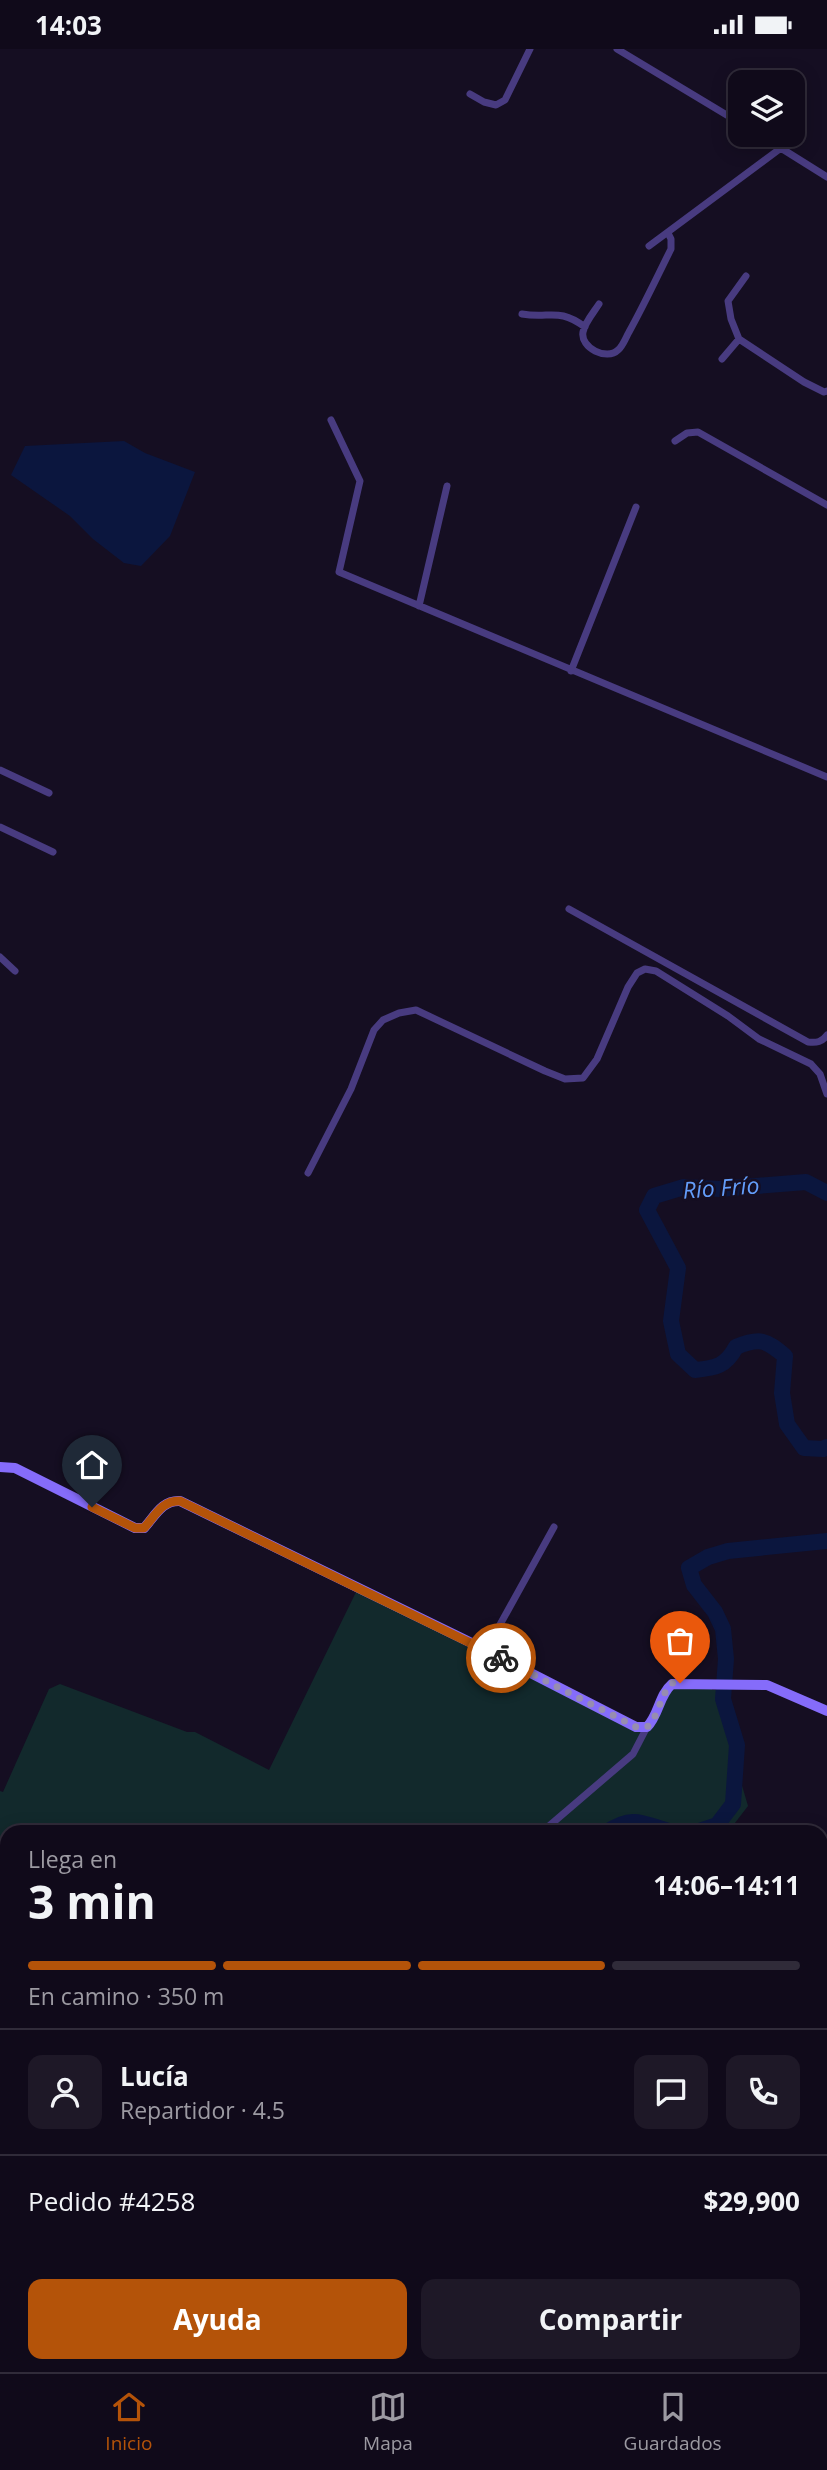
<!DOCTYPE html>
<html lang="es">
<meta charset="utf-8">
<style>
body{margin:0;font-family:"Open Sans",sans-serif;background:#1e1827;color:#f1f3f6;height:100vh;display:flex;flex-direction:column;font-size:26px;white-space:nowrap}
*{box-sizing:border-box;margin:0}
p{font-size:23px;color:#9c9aa2}
.icon{flex:none;width:38px;height:38px;fill:none;stroke:currentColor;stroke-width:2;stroke-linecap:round;stroke-linejoin:round}
.map{position:relative;flex:1;overflow:hidden}
.side{position:absolute;left:0px;top:1776px;width:828px;height:548px;display:flex;flex-direction:column;background:#100a1a;border-radius:21px 21px 0 0;box-shadow:0 4px 18px #0003,0 0 0 2px #302b39}
.side>*{flex:none}
.fabs{position:absolute;left:728px;top:21px;display:grid;gap:14px}
.fabs a{display:grid;place-items:center;width:77px;height:77px;border-radius:14px;background:#100a1a;box-shadow:0 4px 18px #0003,0 0 0 2px #302b39;font-size:35px}
.pin{position:absolute;display:grid;place-items:center;width:60px;height:60px;color:#fff;margin:-72px -30px;border-radius:50% 50% 50% 0;rotate:-45deg;box-shadow:0 0 7px #0007}
.pin .icon{rotate:45deg}
.courier{position:absolute;display:grid;place-items:center;width:70px;height:70px;margin:-35px;border:5px solid #b45309;border-radius:50%;background:#fff;color:#222;box-shadow:0 2px 9px #0007}
.summary em{font-style:normal;font-weight:700}
.summary div{display:flex;flex-direction:column-reverse}
.summary{display:flex;align-items:center;justify-content:space-between;height:119px;padding:0 28px}
h1{font-size:46px;font-weight:700;line-height:52px}
.bar{display:grid;grid-template-columns:repeat(4,1fr);gap:10px 7px;align-content:center;height:84px;padding:0 28px}
.bar i{height:9px;border-radius:5px;background:#302b39}
.bar .on{background:#b45309}
.bar p{grid-column:span 4}
.line{display:flex;align-items:center;gap:18px;padding:0 28px;border-top:2px solid #302b39}
.line div{flex:1}
.round{display:grid;place-items:center;flex:none;width:74px;height:74px;border-radius:14px;background:#1e1827}
.button{display:flex;gap:14px;margin-top:auto;padding:14px 28px}
.button a{flex:1;height:80px;border-radius:14px;background:#b45309;color:#fff;font-size:28px;font-weight:700;line-height:80px;text-align:center}
.button a+a{background:#1e1827;color:#f1f3f6}
.status{display:flex;justify-content:space-between;align-items:center;height:49px;padding:0 35px;background:#100a1a;direction:ltr}
.status svg{height:19px;fill:currentColor}
.menu{display:flex;justify-content:space-around;align-items:center;height:98px;border-top:2px solid #302b39;background:#100a1a;font-size:19px;color:#9c9aa2}
.menu a{display:grid;justify-items:center;gap:4px}
.menu .on{color:#b45309}
.map>svg:first-child{display:block}
.green{fill:#12292c}
.water{fill:#0b163e}
.lines{fill:none;stroke-linecap:round;stroke-linejoin:round}
.river{stroke:#0b163e;stroke-width:16}
.street{stroke:#483b80;stroke-width:7}
.secondary{stroke:#856cfa;stroke-width:10}
.done{stroke:#978db0;stroke-width:7;stroke-dasharray:0 12.6}
.route{stroke:#b45309;stroke-width:9}
.labels{text-anchor:middle;stroke-width:5;stroke-linejoin:round;paint-order:stroke}
.water-label{font-size:23px;font-style:italic;fill:#639dfa;stroke:#150e22}
</style>
<div class="status"><b>14:03</b><svg viewBox="0 0 49 12"><path d="M0 12V9h3v3zM5 12V6h3v6zM10 12V3h3v9zM15 12V0h3v12zM26 1h20v11H26zM47 4h2v5h-2z"/></svg></div>
<div class="map">
<svg width="827" height="2323" viewBox="0 0 827 2323">
<rect width="100%" height="100%" fill="#150e22"/>
<!-- green -->
<path class="green" d="M358,1539L647,1678L666,1640L712,1636V1641H724L725,1662L737,1696L735,1725L741,1733L748,1757L728,1783H7V2317H298L296,2323H0V1742L3,1743L49,1640L60,1635L187,1683H195L269,1721Z"/>
<!-- water -->
<path class="water" d="M124,392L145,404L195,423L170,487L141,517L124,514L93,490L70,467L11,426L25,397Z"/>
<g class="lines">
<!-- river -->
<path class="river" d="M827,1144L806,1133L719,1140L684,1138L654,1147L647,1161L678,1219L671,1272L678,1305L695,1321C716,1319 726,1317 736,1298C760,1288 766,1291 785,1307L782,1344L787,1375L804,1399L823,1400L827,1398
M607,1783C634,1765 643,1775 672,1783
M696,1783L717,1776L733,1755L737,1696L723,1650L726,1610L723,1580L715,1563L694,1536L689,1519L708,1508L728,1502L827,1492
M296,2323L298,2317"/>
<!-- street -->
<path class="street" d="M617,0L740,74
M470,45L484,53L496,56L505,51L530,0
M760,86L827,128
M649,197L781,99
M746,227L728,252L731,270L739,290L804,333L824,343L827,342
M599,255C594,263 585,273 583,283C580,299 607,312 618,301C623,297 626,288 629,283C644,256 657,228 671,200V190L668,184
M522,265C550,270 558,258 585,278
M722,310L739,290
M331,371L360,432L339,523L827,728
M675,392L687,384L698,383L827,456
M419,557L447,437
M571,622L636,458
M0,721L49,744
M0,778L53,803
M569,860L808,993C817,994 822,993 827,986
M0,908L15,922
M308,1124L351,1040L374,981L383,971L399,964L416,961L545,1022L565,1030L583,1029L597,1010L628,938L637,924L645,920L656,922L728,967L759,990L811,1015L820,1025L827,1045
M486,1601L554,1478
M542,1783L633,1705L647,1678
M821,1894L827,1897
M0,2082L7,2085
M821,2226L827,2229
M538,2317L552,2323
M779,2318L789,2323"/>
<!-- secondary -->
<path class="secondary" d="M0,1418L15,1419L135,1479H144C155,1467 162,1451 180,1452L486,1601L636,1678H647C659,1666 659,1646 672,1635L767,1636L827,1662"/>
</g>
<g class="lines">
<!-- done -->
<path class="done" d="M501,1609L636,1678H647C660,1666 659,1647 672,1634H680"/>
<!-- route -->
<path class="route" d="M92,1458L135,1479H144C155,1467 162,1451 180,1452L501,1609"/>
</g>
<g class="labels">
<!-- water labels -->
<g class="water-label">
<text transform="translate(721 1139) rotate(-4)" y="8">Río Frío</text>
</g>
</g>
</svg>
<div class="fabs">
<a><svg class="icon" aria-label="layers" viewBox="0 0 24 24"><path d="M12 4l9 5-9 5-9-5zM3 14l9 5 9-5"/></svg></a>
</div>
<div class="pin" style="left:680px;top:1634px;background:#ea580c"><svg class="icon" aria-label="bag" viewBox="0 0 24 24"><path d="M5 8h14l-1 12H6zM9 8a3 3 0 0 1 6 0"/></svg></div>
<div class="pin" style="left:92px;top:1458px;background:#1f2937"><svg class="icon" aria-label="home" viewBox="0 0 24 24"><path d="M3 11l9-7 9 7M6 9v11h12V9"/></svg></div>
<div class="courier" style="left:501px;top:1609px"><svg class="icon" aria-label="bike" viewBox="0 0 24 24"><circle cx="6" cy="16" r="4"/><circle cx="18" cy="16" r="4"/><path d="M6 16l4-8h5l3 8M10 8l3 8H6M13 5h3"/></svg></div>
<section class="side">
<div class="summary"><div><h1>3 min</h1><p>Llega en</p></div><em>14:06–14:11</em></div>
<div class="bar"><i class="on"></i><i class="on"></i><i class="on"></i><i></i><p>En camino · 350 m</p></div>
<div class="line" style="height:126px"><a class="round"><svg class="icon" aria-label="person" viewBox="0 0 24 24"><circle cx="12" cy="8" r="4"/><path d="M4 21q1-7 8-7t8 7"/></svg></a><div><b>Lucía</b><p>Repartidor · 4.5</p></div><a class="round"><svg class="icon" aria-label="chat" viewBox="0 0 24 24"><path d="M4 5h16v11H9l-5 4z"/></svg></a><a class="round"><svg class="icon" aria-label="phone" viewBox="0 0 24 24"><path d="M5 4h4l2 5-3 2q2 4 5 5l2-3 5 2v4C11 20 4 13 5 4z"/></svg></a></div>
<div class="line" style="height:91px"><div>Pedido #4258</div><b>$29,900</b></div>
<div class="button"><a>Ayuda</a><a>Compartir</a></div>
</section>
</div>
<nav class="menu">
<a class="on"><svg class="icon" aria-label="home" viewBox="0 0 24 24"><path d="M3 11l9-7 9 7M6 9v11h12V9"/></svg>Inicio</a>
<a><svg class="icon" aria-label="map" viewBox="0 0 24 24"><path d="M3 6l6-2 6 2 6-2v14l-6 2-6-2-6 2zM9 4v14M15 6v14"/></svg>Mapa</a>
<a><svg class="icon" aria-label="saved" viewBox="0 0 24 24"><path d="M7 4h10v16l-5-4-5 4z"/></svg>Guardados</a>
</nav>
